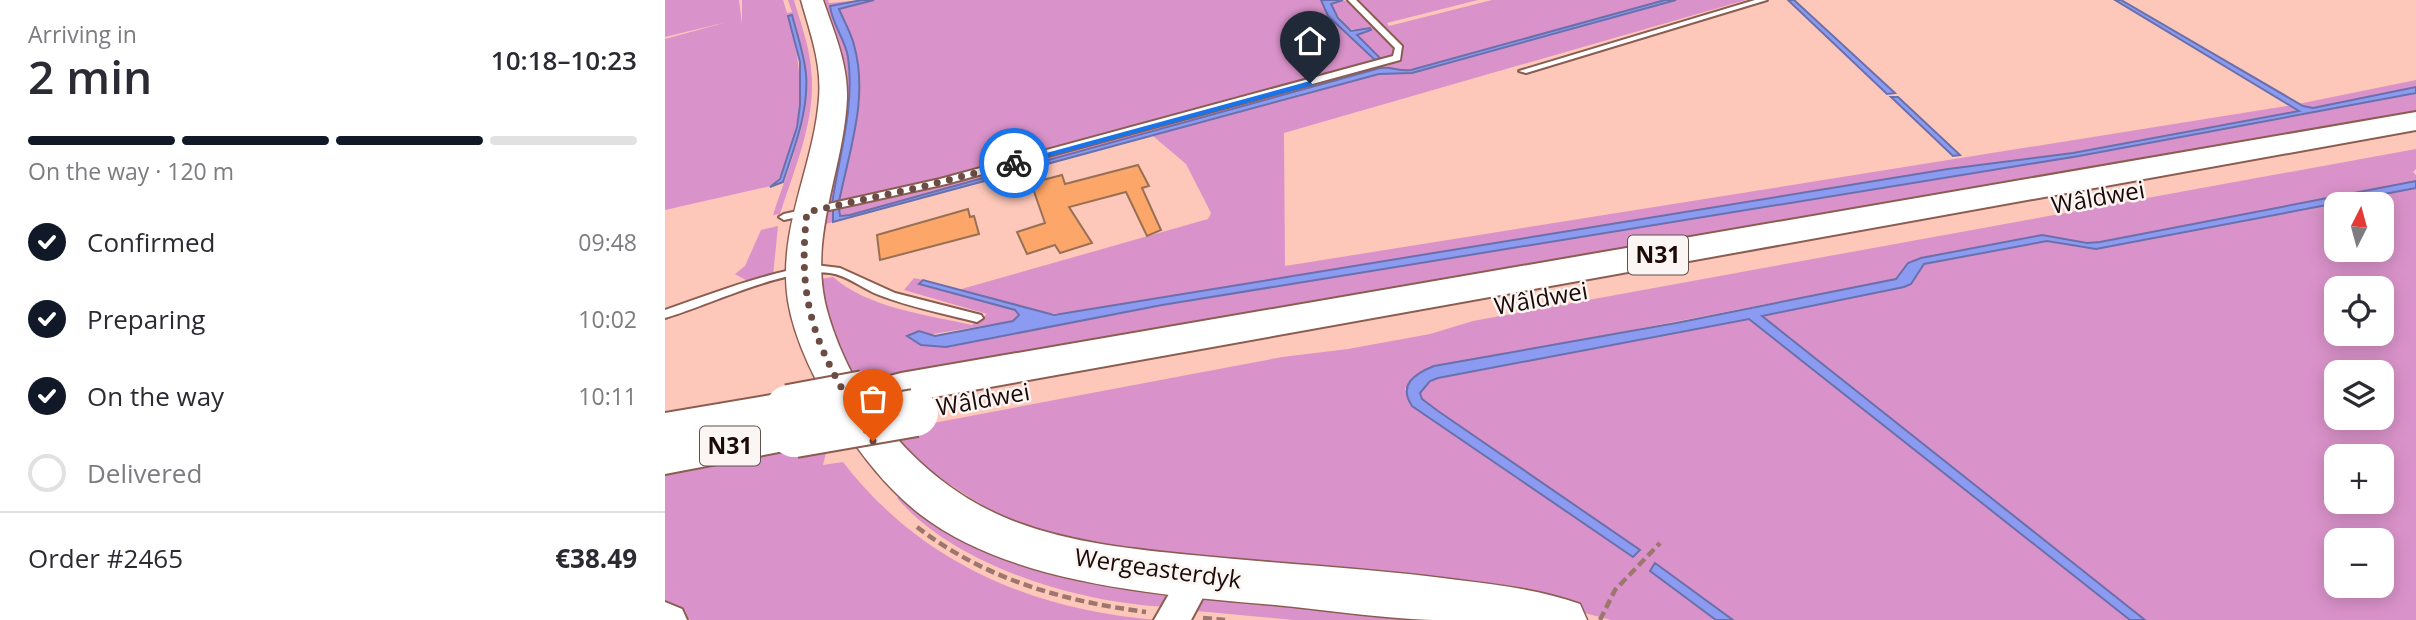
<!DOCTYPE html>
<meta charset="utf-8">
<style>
body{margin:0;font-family:"Open Sans",sans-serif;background:#f2f2f3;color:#2b2b33;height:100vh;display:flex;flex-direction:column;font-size:26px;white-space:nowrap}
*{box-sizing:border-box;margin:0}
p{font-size:23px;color:#7c7c81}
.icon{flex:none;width:38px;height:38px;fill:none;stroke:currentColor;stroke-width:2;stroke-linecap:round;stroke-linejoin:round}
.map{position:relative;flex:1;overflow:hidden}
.panel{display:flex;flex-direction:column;background:#fff;width:665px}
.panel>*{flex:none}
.needle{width:46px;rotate:6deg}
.tools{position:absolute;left:1659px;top:192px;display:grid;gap:14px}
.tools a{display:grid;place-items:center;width:70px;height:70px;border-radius:14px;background:#fff;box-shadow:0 4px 18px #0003;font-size:35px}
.pin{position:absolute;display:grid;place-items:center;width:60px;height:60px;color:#fff;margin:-72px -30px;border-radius:50% 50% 50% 0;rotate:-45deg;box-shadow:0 0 7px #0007}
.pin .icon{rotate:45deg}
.courier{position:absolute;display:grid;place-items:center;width:70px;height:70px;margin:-35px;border:5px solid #1a73e8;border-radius:50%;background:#fff;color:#222;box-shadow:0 2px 9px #0007}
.head em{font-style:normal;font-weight:600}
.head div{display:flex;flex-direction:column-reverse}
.head{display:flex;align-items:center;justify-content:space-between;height:119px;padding:0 28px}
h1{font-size:46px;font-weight:600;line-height:52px}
.bar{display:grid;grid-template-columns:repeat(4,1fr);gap:10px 7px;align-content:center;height:84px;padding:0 28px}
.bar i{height:9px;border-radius:5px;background:#e1e1e2}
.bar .on{background:#111827}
.bar p{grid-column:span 4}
.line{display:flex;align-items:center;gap:18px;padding:0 28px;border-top:2px solid #e1e1e2}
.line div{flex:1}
ol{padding:0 28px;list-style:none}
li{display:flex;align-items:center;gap:21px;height:77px}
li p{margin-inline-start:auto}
li .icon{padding:7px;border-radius:50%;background:#111827;color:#fff;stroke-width:4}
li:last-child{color:#7c7c81}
li i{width:38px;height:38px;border:4px solid #e1e1e2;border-radius:50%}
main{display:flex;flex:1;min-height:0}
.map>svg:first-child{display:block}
.green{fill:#da93ca;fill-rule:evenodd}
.water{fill:#8c9bf2;stroke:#6a70ab;stroke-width:2}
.building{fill:#fda669;stroke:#987054;stroke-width:2}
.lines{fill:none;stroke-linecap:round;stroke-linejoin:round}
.lane-casing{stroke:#8b5c50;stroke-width:4}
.street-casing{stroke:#8b5c50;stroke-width:4}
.secondary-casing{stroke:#8b5c50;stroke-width:3}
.highway-casing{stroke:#8b5c50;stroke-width:4}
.path{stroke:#9d776d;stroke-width:4.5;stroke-dasharray:9 4.5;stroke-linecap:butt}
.lane{fill:#fff;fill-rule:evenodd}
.street{fill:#fff;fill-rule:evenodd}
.secondary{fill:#fff;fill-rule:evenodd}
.highway{fill:#fff;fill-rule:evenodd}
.highway-bridge-casing{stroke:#8b5c50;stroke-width:50;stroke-linecap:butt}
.highway-bridge{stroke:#fff;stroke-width:46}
.route{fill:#1a73e8}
.done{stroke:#6b4c45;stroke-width:7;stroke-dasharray:0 12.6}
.labels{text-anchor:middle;stroke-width:5;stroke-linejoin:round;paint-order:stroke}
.shield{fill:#fbf5f4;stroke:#5f504d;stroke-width:2}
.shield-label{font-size:23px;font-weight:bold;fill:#1c0a06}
.street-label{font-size:24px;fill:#1c0a06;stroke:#fbf5f4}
</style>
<main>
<section class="panel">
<div class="head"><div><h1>2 min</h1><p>Arriving in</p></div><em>10:18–10:23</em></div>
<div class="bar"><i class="on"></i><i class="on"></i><i class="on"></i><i></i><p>On the way · 120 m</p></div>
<ol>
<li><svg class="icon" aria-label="check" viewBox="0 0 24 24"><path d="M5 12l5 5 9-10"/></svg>Confirmed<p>09:48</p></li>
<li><svg class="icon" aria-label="check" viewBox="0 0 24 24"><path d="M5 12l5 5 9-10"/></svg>Preparing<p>10:02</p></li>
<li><svg class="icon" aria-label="check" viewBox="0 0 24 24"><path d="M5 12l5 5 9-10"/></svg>On the way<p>10:11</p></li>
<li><i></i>Delivered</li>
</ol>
<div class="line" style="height:91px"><div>Order #2465</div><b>€38.49</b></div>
</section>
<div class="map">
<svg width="1751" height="620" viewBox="0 0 1751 620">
<rect width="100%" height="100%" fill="#fdc7b9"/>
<!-- green -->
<path class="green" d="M0,0H74L77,24V0H118L122,13L127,12L123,0H129C135,22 144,44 146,68C152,118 130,167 115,214L108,215C122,173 142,125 141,79C141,58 133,36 127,15L123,16C136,66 141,100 125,149C120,166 119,176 106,186L0,210V39L62,22L0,37Z
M155,0H163L164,3L197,0L165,6C171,22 180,40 183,57C190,107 174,154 167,203C182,163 200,115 193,71C190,51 181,29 174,9L209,0H656L663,16L711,61L716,59L692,35L705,30L683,29L666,6L669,2L685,0L731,48L728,58L259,185L154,207Z
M690,0H813L722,23L724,26L827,0H1000L746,70C734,71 726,66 715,68L185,215L175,216L168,210V222L150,227L161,210L277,183L718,65L735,58L738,48Z
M1011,0H1081L619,133L620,266L1628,105L1634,111L1408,153L1283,169L411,312L378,314L293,290L543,219L546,213L521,164L488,136L714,74L747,73Z
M1751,80V87L1648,108L1633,104Z
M1751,93V113L679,299C625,303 571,312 520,328L191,381C179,357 148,305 155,279L168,277C203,308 263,315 307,325L322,314L239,290L249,278L258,280L255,283L351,310L354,313L348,321L262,335L256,345L281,347L497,305L1414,156Z
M1751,149V169L1748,172L1751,175V181L1435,242L1422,243L1377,235L1256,258L1243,263L1231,279L760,370L747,380L740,389L747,406L968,557L757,399L755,393L765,381L773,378L1084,319L1465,620H1068L990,563L985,571L1051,620H946L874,601L440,550L346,521L323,509L264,471L226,431L617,357L683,349L765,334L808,321Z
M1751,188V620H1480L1097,318L1098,315L1246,284L1258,264L1382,241L1432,249ZM1671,205H1717V250H1671ZM1671,289H1717V334H1671ZM1671,373H1717V418H1671ZM1671,457H1717V502H1671ZM1671,541H1717V586H1671Z
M113,226L108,276L86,283L70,274L80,266L96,230Z
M158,444L163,445L158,465L178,462C256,563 367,610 493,620H26L0,609V472Z
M239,494L504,590L505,607C417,604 291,567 232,498Z
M538,595L836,620H629L521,610Z"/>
<!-- water -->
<path class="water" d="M197,0H209L174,9C179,21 186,33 189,45C204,98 184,151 174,202L167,204C174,155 190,107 183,57C180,39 167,24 165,6Z
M656,0H678L666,4L673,18L686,31L705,28L706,30L692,35L717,60L711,61L663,16Z
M1000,0H1011L747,73L714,74L168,222V209L174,208L175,216L185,215L715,68C726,66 734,72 746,70Z
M1123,0H1129L1230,93L1222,94Z
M1450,0H1456L1638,106L1648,108L1751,87V93L1414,156L497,305L281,347L256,345L242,336L254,331L270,336L348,321L354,315L350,310L254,284L258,280L389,315L1283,169L1408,153L1634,111Z
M127,15C132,34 139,54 141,74C144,111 129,148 118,182L105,187L115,179L132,127L135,105V62L123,16Z
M1226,97H1233L1295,155L1288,156Z
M1751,181V188L1431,249L1382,241L1259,264L1246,284L1239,287L1097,316L1480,620H1465L1084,319L773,378L765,381L755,393L757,399L773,411L975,550L968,557L747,406C733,385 749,374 769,366L1011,323L1231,279L1243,263L1256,258L1377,235L1422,243L1435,242Z
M990,563L1068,620H1051L985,571Z"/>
<!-- building -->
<path class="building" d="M473,165L484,186L477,188L496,230L482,236L461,192L404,207L427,243L395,253L390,245L362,254L352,232L380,223L366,183L397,175L400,184Z
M303,209L305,217L309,216L314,234L215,260L212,235Z"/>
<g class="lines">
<defs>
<path id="lane" d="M683,0H691L737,46L735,60L281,184L119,220L114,217L119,214L275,179L728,56L730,48Z
M1090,0H1102L861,73L854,71Z
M150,265L175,268L230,293L316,315L318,318L312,322C279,314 245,307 214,295C198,289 182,275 165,273C120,267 45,305 0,318V310C49,293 98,274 150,265Z"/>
<path id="street" d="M532,562L544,566L549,577L526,620H489L520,566Z
M0,602L17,609L22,620H0Z"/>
<path id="secondary" d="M136,0H158C169,32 183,64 182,98C179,172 141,239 163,314C189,403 256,482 341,518C399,542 465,549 527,555C615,564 705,568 793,580C834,585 876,590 915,604L922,620C870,620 818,620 766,620C714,618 662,610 610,605C498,595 348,585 256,515C222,489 197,456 174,421C152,384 130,343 123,301C112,229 149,167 154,98C157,64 145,32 136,0Z"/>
<path id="highway" d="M1751,112V130L236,403L221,399L215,388L221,377L236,373Z
M124,392L139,397L146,408L136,420L145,422L151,434L145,446L0,474V413Z"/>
</defs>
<!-- lane casing -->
<use href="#lane" class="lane-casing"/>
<!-- street casing -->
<use href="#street" class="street-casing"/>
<!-- secondary casing -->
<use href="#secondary" class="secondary-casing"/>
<!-- highway casing -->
<use href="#highway" class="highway-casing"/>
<!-- path -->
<path class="path" d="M252,527C320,579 397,601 481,612
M538,618L560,620
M935,620L950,590L995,543"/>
<!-- lane -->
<use href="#lane" class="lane"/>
<!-- street -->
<use href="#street" class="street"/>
<!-- secondary -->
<use href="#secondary" class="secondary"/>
<!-- highway -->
<use href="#highway" class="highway"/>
<defs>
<path id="highway-bridge" d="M124,408L199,394
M129,434L250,413"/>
</defs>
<!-- highway-bridge casing -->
<use href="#highway-bridge" class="highway-bridge-casing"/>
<!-- highway-bridge -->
<use href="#highway-bridge" class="highway-bridge"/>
</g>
<!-- route -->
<path class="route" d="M645,81L648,85L353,165L345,163Z"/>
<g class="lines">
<!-- done -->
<path class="done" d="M208,441C157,357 130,314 142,212L260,186L349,163"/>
</g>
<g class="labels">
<!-- shield labels -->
<g class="shield">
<rect x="963" y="235.5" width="60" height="39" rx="5"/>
<rect x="35" y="426.5" width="60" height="39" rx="5"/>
</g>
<g class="shield-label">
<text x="993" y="263">N31</text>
<text x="65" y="454">N31</text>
</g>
<!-- street labels -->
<g class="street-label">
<text transform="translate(1433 198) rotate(-10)" y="8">Wâldwei</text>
<text transform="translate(876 299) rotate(-10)" y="8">Wâldwei</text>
<text transform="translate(318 400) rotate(-10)" y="8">Wâldwei</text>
<text transform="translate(493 569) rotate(8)" y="8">Wergeasterdyk</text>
</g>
</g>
</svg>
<div class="tools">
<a><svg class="needle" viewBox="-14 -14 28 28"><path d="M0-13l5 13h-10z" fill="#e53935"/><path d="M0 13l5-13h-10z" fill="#7c7c81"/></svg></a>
<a><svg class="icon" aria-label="locate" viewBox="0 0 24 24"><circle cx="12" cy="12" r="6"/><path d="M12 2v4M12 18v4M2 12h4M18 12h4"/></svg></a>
<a><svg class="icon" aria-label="layers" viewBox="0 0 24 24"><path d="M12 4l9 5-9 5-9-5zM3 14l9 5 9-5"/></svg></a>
<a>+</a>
<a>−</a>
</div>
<div class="pin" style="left:208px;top:441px;background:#ea580c"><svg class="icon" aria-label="bag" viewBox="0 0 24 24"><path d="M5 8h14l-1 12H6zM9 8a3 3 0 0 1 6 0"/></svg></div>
<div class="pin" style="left:645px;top:83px;background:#1f2937"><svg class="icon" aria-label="home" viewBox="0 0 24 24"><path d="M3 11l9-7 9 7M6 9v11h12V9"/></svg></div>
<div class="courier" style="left:349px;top:163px"><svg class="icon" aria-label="bike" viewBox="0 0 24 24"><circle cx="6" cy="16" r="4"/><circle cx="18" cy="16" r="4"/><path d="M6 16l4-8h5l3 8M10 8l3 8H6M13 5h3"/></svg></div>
</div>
</main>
